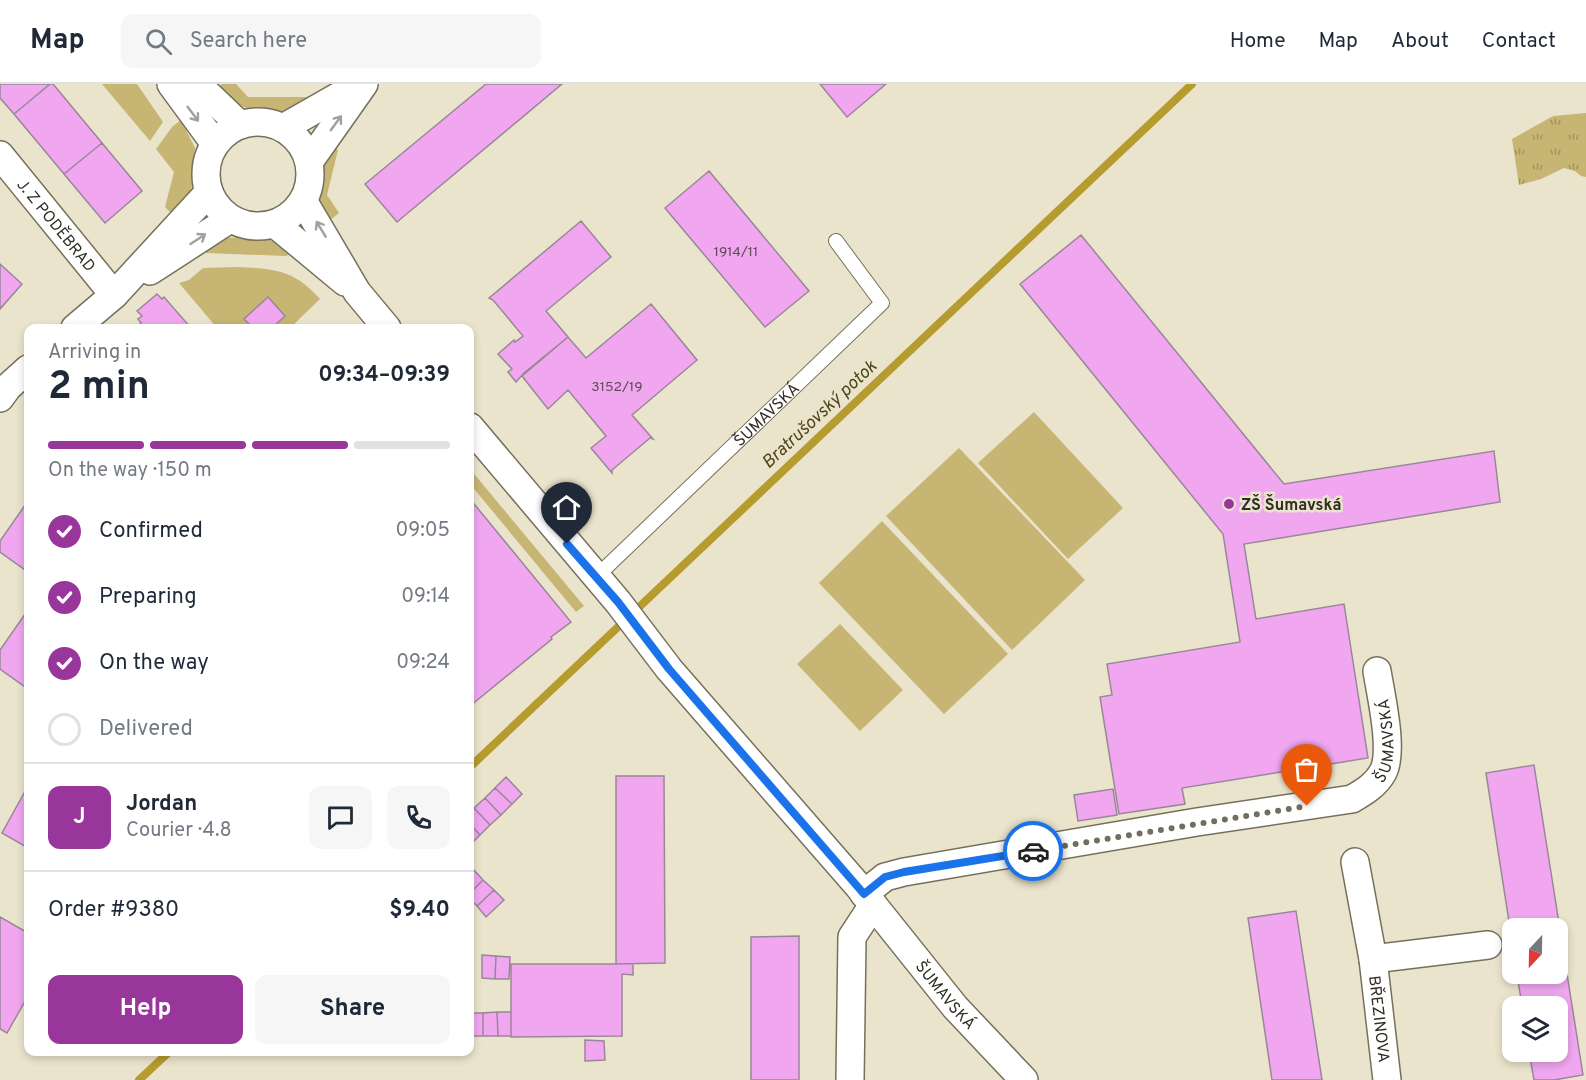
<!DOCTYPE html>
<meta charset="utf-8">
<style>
body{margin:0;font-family:Overpass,sans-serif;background:#f6f6f7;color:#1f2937;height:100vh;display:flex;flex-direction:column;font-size:22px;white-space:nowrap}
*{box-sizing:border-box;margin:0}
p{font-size:20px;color:#747a83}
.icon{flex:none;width:33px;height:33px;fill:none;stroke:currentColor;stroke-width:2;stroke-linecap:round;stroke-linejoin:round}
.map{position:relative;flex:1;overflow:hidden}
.drawer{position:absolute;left:24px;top:240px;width:450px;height:732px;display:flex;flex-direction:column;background:#fff;border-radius:12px;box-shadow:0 3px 9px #0003}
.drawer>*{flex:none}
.needle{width:39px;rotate:202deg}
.fabs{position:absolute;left:1502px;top:834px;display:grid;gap:12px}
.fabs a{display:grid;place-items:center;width:66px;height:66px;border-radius:12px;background:#fff;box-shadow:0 3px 9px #0003;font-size:30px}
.pin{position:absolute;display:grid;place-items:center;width:51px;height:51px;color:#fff;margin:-62px -26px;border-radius:50% 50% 50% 0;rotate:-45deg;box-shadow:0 0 6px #0007}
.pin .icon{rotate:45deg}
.courier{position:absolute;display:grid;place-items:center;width:60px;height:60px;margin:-30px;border:4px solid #1a73e8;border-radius:50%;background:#fff;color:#222;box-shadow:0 2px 8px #0007}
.overview em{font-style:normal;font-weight:700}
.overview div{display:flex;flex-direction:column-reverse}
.overview{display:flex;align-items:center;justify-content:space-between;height:102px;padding:0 24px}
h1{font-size:39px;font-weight:700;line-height:45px}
.bar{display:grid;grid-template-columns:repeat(4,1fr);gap:9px 6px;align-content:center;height:72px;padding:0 24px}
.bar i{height:8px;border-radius:4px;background:#e0e1e3}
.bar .current{background:#99369c}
.bar p{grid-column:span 4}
.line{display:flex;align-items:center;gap:15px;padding:0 24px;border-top:2px solid #e0e1e3}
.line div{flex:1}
.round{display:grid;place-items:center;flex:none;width:63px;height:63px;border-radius:12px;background:#f6f6f7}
ol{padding:0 24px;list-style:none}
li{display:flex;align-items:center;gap:18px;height:66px}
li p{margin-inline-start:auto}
li .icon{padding:6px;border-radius:50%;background:#99369c;color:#fff;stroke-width:4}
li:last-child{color:#747a83}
li i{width:33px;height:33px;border:3px solid #e0e1e3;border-radius:50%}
.button{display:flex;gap:12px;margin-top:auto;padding:12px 24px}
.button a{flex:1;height:69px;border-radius:12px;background:#99369c;color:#fff;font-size:24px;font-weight:700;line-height:69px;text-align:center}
.button a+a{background:#f6f6f7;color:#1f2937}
header{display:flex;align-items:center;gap:36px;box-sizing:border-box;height:84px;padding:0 30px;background:#fff;border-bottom:2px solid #e0e1e3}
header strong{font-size:28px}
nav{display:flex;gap:33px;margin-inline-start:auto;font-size:21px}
.search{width:420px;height:54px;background:#f6f6f7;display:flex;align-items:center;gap:15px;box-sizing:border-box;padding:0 21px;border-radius:12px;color:#747a83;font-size:22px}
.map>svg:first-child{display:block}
.grass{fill:#c7b573}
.park{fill:url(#park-tufts)}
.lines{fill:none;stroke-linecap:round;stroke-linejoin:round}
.stream{stroke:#b69b2e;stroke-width:8}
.building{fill:#f0a7f0;stroke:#998798;stroke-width:1.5}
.service-casing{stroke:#76705b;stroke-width:16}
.minor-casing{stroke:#76705b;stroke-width:30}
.service{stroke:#fff;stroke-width:14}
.minor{stroke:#fff;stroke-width:27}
.oneway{stroke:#a1a09c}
.done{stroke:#716d5f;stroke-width:6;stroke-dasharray:0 10.8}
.route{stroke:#1a73e8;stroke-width:8}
.poi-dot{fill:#99369c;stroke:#ebe4cd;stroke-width:2}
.labels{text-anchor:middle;stroke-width:5;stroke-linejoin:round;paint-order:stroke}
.number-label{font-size:14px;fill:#5f4c57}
.street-label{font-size:16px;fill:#2f2d24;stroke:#ebe4cd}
.poi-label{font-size:16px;font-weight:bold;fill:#2f2d24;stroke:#ebe4cd;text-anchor:start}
.water-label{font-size:18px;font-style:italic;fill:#50451a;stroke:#ebe4cd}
</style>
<header>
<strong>Map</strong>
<div class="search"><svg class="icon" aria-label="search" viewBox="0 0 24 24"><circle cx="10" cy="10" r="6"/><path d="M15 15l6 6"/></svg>Search here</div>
<nav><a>Home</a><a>Map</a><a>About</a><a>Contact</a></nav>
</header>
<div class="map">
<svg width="1586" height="996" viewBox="0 0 1586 996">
<defs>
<pattern id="park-tufts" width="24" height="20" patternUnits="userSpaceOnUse" patternTransform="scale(1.5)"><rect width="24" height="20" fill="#c7b573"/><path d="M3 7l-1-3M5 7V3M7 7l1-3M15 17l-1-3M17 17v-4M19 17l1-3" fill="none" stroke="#a2945e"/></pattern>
</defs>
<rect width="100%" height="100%" fill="#ebe4cd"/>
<!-- grass -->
<path class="grass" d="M102,0H137L163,38L150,57Z
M222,0H236L248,13H313L288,29H278L250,25L238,21L217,4Z
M181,36L195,64L193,97L191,107L182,125L174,132L165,123L174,88L156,65L172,43Z
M339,51L343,56L335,62L338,66L327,111L339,129L329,137L319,123L318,111L322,81Z
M247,153L275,157L291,169L286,172L206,169V164L223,154Z
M237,183C275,185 293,185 320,215L290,244H217L179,199L189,196L203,184Z
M1034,328L1123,424L1068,475L978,379Z
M959,364L1085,496L1012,566L886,432Z
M470,385L584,522L576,528L470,400Z
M882,437L1008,570L944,630L819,499Z
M840,540L903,606L860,647L797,580Z"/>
<!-- park -->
<path class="park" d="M1586,29V93L1581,92L1575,87L1564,84L1541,95L1519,101L1512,55L1553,32Z"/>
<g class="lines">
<!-- stream -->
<path class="stream" d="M470,683L1192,0
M139,996L169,968"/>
</g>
<!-- building -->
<path class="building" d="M0,0H50L14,30L0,14Z
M50,0H53L102,59L64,90L14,30Z
M486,0H562L397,138L365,100Z
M820,0H886L847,33Z
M102,59L142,107L105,139L64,90Z
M709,87L809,207L765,243L665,124Z
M581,137L611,173L546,227L568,253L524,289L516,298L508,288L512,285L498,270L514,256L515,258L523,252L493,216L489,214Z
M1081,151L1284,400L1494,367L1500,418L1244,460L1256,535L1344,520L1368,674L1182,704L1185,720L1119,730L1100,613L1112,611L1107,580L1240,558L1223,450L1020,200Z
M0,180L22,200L0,225Z
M157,210L162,215L164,213L191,244H135L141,239L138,235L142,232L137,227Z
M268,213L285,232L272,244H253L244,235Z
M651,220L697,276L632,331L653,355L650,354L612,386V389L591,364L606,352L568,306L548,325L522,292L568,253L586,274Z
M470,415L571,538L551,553L552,555L470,622Z
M28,417V488L0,468V457Z
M28,526V605L0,585V566Z
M1534,681L1583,991L1554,996H1534L1529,968H1557V922H1522L1517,890H1557V844H1512V857L1486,689Z
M616,692H664L665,879L616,880Z
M506,693L522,710L512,720L495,704Z
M28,702V764L2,749Z
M495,704L512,720L501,731L485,714Z
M1113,705L1117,731L1078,737L1074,711Z
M485,714L501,731L490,741L474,724Z
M474,724L490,741L480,751L470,740V728Z
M470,740L480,751L470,761Z
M473,785L483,796L470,809V789Z
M483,796L494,806L477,822L470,815V809Z
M494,806L504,816L486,833L477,822Z
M1296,827L1322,996H1272L1248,834Z
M0,833L28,849V912L7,949L0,945Z
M799,852V996H751V853Z
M482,871L496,872L495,895L482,894Z
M496,872L510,873L509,895H495Z
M511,880H633V891L622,890V952L511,953Z
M497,928L498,952H483V929Z
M497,928H511V952H498Z
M470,929H483V952H470Z
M585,956L604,957L605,976L585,977Z"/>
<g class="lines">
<defs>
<g id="service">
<path id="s1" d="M595,494L882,219L836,157"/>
</g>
<g id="minor">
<path d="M171,0L215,60"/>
<path d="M197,0L240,41"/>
<circle cx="258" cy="90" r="52"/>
<path d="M283,44L360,0"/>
<path id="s2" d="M0,71L114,211"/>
<path d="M309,78L364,0"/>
<path d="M304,118L357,208L387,244"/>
<path d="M275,140L345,198"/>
<path d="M150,187L230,135"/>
<path d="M75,244L114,211L209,108"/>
<path d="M0,314L8,303L28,285"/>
<path id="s3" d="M470,343L618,518L669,585L859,803L955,923L1024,996"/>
<path id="s4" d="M1355,778L1373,875L1387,996"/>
<path id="s5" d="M864,810L885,793L904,788L1197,738L1352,715C1364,708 1376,701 1383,688C1394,667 1381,612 1377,587"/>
<path d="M1373,875L1488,861"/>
<path d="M850,996L852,853L873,821"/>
</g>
</defs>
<!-- service casing -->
<use href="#service" class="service-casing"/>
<!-- minor casing -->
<use href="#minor" class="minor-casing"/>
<!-- service -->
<use href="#service" class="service"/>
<!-- minor -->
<use href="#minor" class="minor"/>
</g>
<!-- one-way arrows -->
<defs><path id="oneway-shaft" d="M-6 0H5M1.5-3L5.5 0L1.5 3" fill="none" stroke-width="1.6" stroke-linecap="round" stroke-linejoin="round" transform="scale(1.5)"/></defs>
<g class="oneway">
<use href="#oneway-shaft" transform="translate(193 30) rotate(53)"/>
<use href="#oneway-shaft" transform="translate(336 39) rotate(-54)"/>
<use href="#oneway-shaft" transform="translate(321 145) rotate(-121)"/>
<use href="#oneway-shaft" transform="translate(198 155) rotate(-33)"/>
</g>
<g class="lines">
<!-- done -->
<path class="done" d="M1033,767L1307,722"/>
<!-- route -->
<path class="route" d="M567,460L618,518L669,585L864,810L885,793L904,788L1033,767"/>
</g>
<!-- markers -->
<circle class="poi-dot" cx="1229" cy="420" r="6"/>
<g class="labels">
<!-- number labels -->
<g class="number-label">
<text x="736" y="172">1914/11</text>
<text x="617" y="307">3152/19</text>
</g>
<!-- street labels -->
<g class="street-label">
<text dy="6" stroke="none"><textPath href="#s2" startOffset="90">J. Z PODĚBRAD</textPath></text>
<text dy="6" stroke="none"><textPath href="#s1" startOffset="237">ŠUMAVSKÁ</textPath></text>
<text dy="6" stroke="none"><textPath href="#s5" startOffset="574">ŠUMAVSKÁ</textPath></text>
<text dy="6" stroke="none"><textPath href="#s3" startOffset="741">ŠUMAVSKÁ</textPath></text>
<text dy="6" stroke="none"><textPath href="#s4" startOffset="159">BŘEZINOVA</textPath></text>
</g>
<!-- poi labels -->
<g class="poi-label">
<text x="1241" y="426">ZŠ Šumavská</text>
</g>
<!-- water labels -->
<g class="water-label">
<text transform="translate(819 330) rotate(-43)" y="6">Bratrušovský potok</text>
</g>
</g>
</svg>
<div class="fabs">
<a><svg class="needle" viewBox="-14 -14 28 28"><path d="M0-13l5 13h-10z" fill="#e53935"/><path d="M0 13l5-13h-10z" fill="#747a83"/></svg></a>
<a><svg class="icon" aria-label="layers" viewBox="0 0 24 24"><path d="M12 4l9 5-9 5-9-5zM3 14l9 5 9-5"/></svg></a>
</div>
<div class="pin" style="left:1307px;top:722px;background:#ea580c"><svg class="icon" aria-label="bag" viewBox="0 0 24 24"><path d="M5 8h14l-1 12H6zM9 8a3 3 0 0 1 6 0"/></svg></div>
<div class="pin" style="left:567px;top:460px;background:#1f2937"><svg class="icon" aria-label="home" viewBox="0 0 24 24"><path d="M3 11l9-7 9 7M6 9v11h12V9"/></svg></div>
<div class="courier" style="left:1033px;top:767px"><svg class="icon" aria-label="car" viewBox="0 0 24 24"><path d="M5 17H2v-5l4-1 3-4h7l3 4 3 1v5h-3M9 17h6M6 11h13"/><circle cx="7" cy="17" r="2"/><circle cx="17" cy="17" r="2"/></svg></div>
<section class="drawer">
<div class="overview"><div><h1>2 min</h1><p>Arriving in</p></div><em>09:34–09:39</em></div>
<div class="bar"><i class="current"></i><i class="current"></i><i class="current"></i><i></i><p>On the way · 150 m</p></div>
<ol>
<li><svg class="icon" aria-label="check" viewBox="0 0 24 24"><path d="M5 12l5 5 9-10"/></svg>Confirmed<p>09:05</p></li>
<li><svg class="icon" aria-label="check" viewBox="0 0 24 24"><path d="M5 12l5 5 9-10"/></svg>Preparing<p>09:14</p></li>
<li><svg class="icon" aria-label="check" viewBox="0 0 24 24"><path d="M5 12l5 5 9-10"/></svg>On the way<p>09:24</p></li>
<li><i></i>Delivered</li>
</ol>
<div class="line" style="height:108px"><b class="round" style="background:#99369c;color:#fff">J</b><div><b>Jordan</b><p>Courier · 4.8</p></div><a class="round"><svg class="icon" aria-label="chat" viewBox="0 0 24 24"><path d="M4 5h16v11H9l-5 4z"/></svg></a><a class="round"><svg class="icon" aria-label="phone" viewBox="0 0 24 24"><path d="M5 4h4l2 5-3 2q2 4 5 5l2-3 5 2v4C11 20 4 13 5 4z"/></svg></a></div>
<div class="line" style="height:78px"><div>Order #9380</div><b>$9.40</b></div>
<div class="button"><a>Help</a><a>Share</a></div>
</section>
</div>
